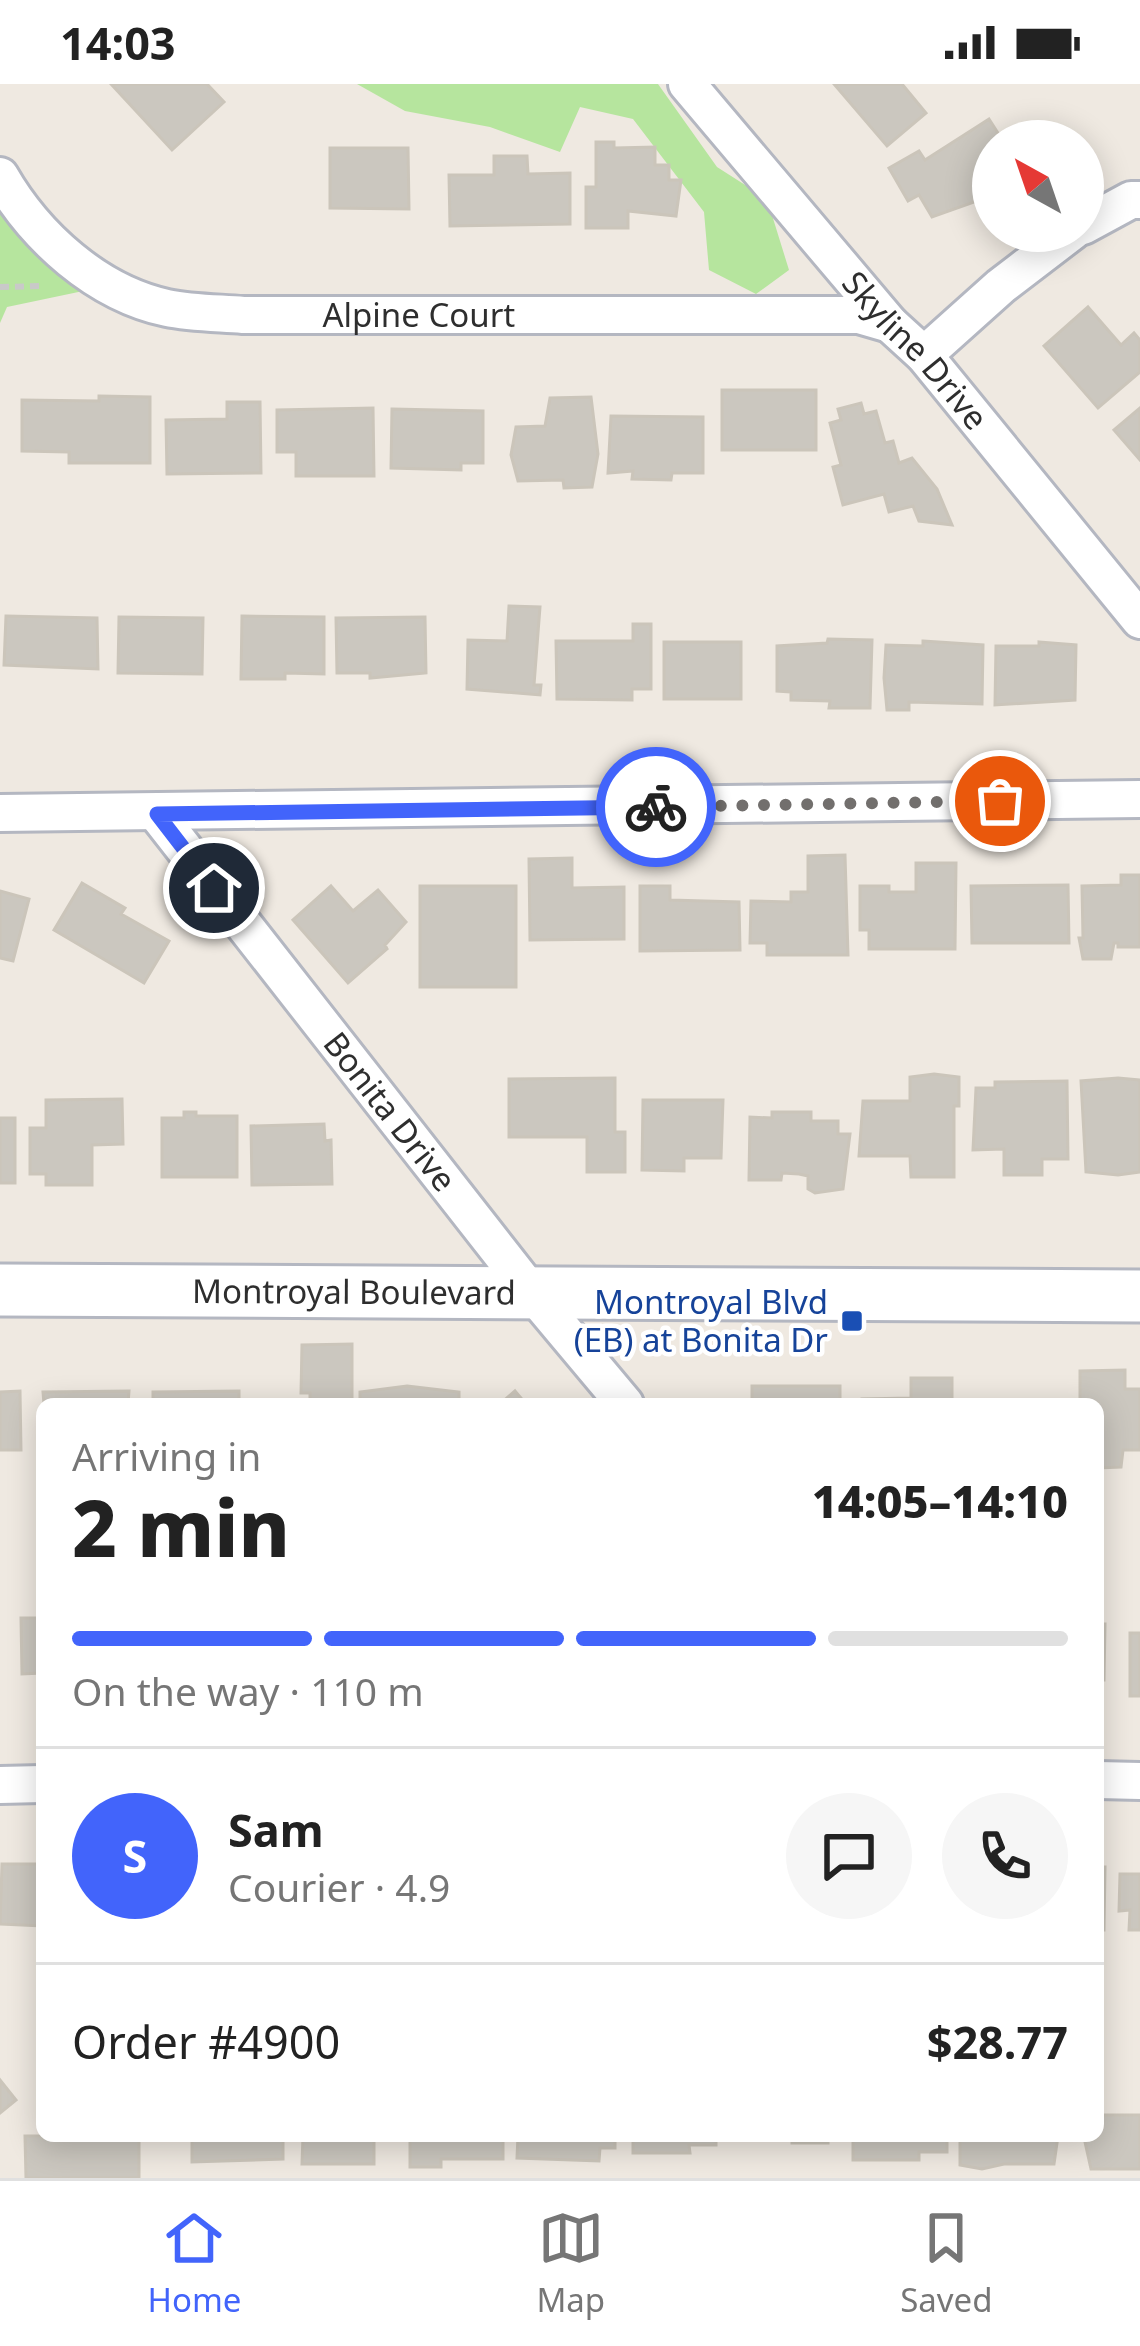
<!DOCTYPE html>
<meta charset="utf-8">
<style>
body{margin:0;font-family:"Noto Sans",sans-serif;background:#f6f6f6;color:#222;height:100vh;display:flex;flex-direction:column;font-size:45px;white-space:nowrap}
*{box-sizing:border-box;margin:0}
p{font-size:39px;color:#767676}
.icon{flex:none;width:66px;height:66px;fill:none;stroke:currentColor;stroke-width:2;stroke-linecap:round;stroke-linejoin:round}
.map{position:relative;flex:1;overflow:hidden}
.panel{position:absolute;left:36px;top:1314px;width:1068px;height:744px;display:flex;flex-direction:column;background:#fff;border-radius:18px;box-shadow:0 6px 30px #0003}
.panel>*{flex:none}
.needle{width:78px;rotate:320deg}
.tools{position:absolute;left:972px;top:36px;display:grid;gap:24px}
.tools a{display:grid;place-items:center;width:132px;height:132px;border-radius:50%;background:#fff;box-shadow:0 6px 30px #0003;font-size:60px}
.pin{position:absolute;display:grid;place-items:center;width:102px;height:102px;color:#fff;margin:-51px;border:6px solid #fff;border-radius:50%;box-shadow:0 3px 12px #0007}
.courier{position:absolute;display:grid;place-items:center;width:120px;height:120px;margin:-60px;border:9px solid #4264fb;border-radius:50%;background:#fff;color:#222;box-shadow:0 3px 15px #0007}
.summary em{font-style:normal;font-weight:800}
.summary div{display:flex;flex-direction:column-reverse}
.summary{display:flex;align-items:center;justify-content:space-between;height:204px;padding:0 36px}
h1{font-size:78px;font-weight:800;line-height:90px}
.bar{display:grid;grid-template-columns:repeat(4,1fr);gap:18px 12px;align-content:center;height:144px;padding:0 36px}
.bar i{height:15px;border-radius:9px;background:#e0e0e0}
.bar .active{background:#4264fb}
.bar p{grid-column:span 4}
.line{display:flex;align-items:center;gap:30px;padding:0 36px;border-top:3px solid #e0e0e0}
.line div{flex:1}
.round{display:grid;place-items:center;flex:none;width:126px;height:126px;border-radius:63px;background:#f6f6f6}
.status{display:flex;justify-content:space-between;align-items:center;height:84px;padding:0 60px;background:#fff;direction:ltr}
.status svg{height:33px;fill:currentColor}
.tab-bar{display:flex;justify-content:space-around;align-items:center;height:168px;border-top:3px solid #e0e0e0;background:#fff;font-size:33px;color:#767676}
.tab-bar a{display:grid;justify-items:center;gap:6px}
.tab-bar .active{color:#4264fb}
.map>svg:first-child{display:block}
.green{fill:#b6e59e}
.building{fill:#cbc7bf;stroke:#cbc5ba;stroke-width:3}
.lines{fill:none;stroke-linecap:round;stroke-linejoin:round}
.street-casing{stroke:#b4b7c1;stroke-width:42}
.secondary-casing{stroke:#b4b7c1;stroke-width:57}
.path{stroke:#c9c9c9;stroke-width:6;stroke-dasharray:9 6;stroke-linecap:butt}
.street{stroke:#fff;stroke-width:36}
.secondary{stroke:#fff;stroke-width:51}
.done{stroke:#726f6d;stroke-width:12;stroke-dasharray:0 21.6}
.route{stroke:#4264fb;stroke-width:15}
.transit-dot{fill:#1a4fb4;stroke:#fff;stroke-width:4.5}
.labels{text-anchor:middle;stroke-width:9;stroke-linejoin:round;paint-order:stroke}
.street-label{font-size:33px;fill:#2e2e2e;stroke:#fff}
.transit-label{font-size:33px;fill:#164399;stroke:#fff;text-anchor:end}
</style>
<div class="status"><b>14:03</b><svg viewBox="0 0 49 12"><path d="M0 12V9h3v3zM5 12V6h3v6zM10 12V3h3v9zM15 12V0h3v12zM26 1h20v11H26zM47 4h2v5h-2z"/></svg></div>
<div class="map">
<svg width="1140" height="2094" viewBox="0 0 1140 2094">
<rect width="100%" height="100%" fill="#efe9e1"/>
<!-- green -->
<path class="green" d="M357,0H658L717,83L767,115L789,186L756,210L709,186L704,128L633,35L580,23L560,68L490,43L405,27Z
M0,129L107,202L7,223L0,239Z"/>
<!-- building -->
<path class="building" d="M111,0H207L224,18L172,66Z
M834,0H902L926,29L887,62Z
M989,35L1003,57H993V102L977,117L932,133L919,111L908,117L889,84L919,67L925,76Z
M596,58H614V64L655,63V81H669V96H681L676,132L628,127V144H586V103H596Z
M330,64H408L409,125L330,124Z
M494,72H527L528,90L570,89V140L450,142L449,91H494Z
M1088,223L1121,261L1134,249L1140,256V288L1098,324L1044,262Z
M722,306H816V366H722Z
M99,312L150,313V379H69V368L22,367V316L99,317Z
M591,313L598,370L592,403L564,404L563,396L518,397L511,371L516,343L545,342L550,314Z
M227,318H260L261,389L167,390L166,336L227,335Z
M861,319L864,330L876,327L885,359L893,357L899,379L912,374L937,405L952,441L919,437L913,422L889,428L884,410L843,421L833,383L841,381L830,339L841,336L838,325Z
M373,324L374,392H296V368H277V326Z
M1140,324V376L1114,346Z
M392,325L483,327V379H461V386L391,384Z
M611,332L703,333V389H672L671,396L632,395L633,387L608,389Z
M509,522L540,523L534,601H541L540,611L467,605L468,556L507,557Z
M6,532L97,534L98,585L4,581Z
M242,532L324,533V590L285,589V595H241Z
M119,533L203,534L202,590L118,589Z
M425,533L426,589L370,594V589H337L336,534Z
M633,540H651V605H632V616L557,615L556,557H633Z
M828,555L872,556L870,624H829L830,617L791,616V608L777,607V562L827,559Z
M923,557L983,561L982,620L909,618V626H887L884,594L886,561L923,562Z
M664,558H741V615H664Z
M1039,558L1076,561L1075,616L995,621L996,562H1039Z
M845,771L848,871H767V859H750L751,817L791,818V808H808V772Z
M572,774V804L624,803V855L530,856L529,775Z
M916,779H956L955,865H869V846H860V802H889V808H916Z
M1121,791H1140V863H1118V859H1114L1111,875H1083L1079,854H1083L1082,802L1121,801Z
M82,799L125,824L121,830L169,857L144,899L54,846Z
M1068,801L1069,859H972L971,802Z
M331,802L353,827L378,806L406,838L385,861L387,865L348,899L293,836Z
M420,802H516V903H420Z
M640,802H670V816L739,818L740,866L640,867Z
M0,807L29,815L13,877L0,874Z
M934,990L959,993V1022H954V1093H911L910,1072H859L863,1017H910V993Z
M615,994V1048H625V1088H587V1053H509V995Z
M1118,994L1140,996V1088L1118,1091L1086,1088L1081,997Z
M1067,997L1068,1075H1042V1091H1004V1065L973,1066L976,1004H995V998Z
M122,1015L123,1060L92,1061V1101H46V1090H30V1044H46V1016Z
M643,1016H723L721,1074H684V1087L642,1086Z
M184,1028H196V1032H237V1093H162V1034H184Z
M772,1028H811V1037H838V1050H850L843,1105L815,1109L808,1105V1092L799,1090L782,1089L781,1096H749L750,1033L772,1034Z
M0,1034H15V1099H0Z
M324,1040L325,1057L331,1056L332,1100L252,1101L251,1042Z
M352,1260V1320H310V1309H301L302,1261Z
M1125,1286V1305H1140V1366H1123L1121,1383L1098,1384V1320H1080V1287Z
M911,1294H952V1320H862V1315L911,1314Z
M407,1302L459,1308V1320H360V1308Z
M752,1302H840V1320H752Z
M20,1307L21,1366H0V1308Z
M129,1307L128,1320H44L43,1308Z
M239,1307V1320H153V1308Z
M515,1307L526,1320H500Z
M21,1534H42V1589L22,1590Z
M1098,1540H1105L1104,1596H1098Z
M1130,1549H1140V1612H1130Z
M2,1780H42V1842L0,1840Z
M1098,1783H1105L1104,1846H1098Z
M1120,1790H1140V1846H1129L1130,1826L1119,1827Z
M0,1996L16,2016L0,2029Z
M1098,2031H1140V2085H1091L1085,2058L1087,2052H1098Z
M25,2052H139V2094H26Z
M192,2052H283V2075L192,2078Z
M303,2052H374V2080H302Z
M410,2052H503V2075H441V2083H410Z
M518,2052H615V2064H600L599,2077L517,2074Z
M633,2052H716V2061H689L690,2069H633Z
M792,2052H828V2059H792Z
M853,2052H947V2068H919V2076H853Z
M960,2052H1058L1054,2080H1004L982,2085L960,2081Z"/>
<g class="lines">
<defs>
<g id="street">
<path id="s1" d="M687,0L890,240L924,271L1140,536"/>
<path id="s2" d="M0,92C35,153 97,209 167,224C191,229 218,229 243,231H859L890,240"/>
<path d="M1083,142L1131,116H1140"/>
<path d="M924,271L1001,202L1073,147"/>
<path d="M0,729L1140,715"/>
<path id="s3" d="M157,730L532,1209L625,1320"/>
<path d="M1098,1696L1140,1697"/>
<path d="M0,1701L42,1700"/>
</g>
<g id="secondary">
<path id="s4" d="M0,1206L1140,1212"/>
</g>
</defs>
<!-- street casing -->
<use href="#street" class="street-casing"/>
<!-- secondary casing -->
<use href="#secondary" class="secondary-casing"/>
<!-- path -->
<path class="path" d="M0,203L44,202"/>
<!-- street -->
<use href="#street" class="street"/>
<!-- secondary -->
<use href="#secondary" class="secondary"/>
</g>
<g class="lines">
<!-- done -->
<path class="done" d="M656,723L1000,717"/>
<!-- route -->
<path class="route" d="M214,804L157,730L656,723"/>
</g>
<!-- markers -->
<rect class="transit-dot" x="840" y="1225" width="24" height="24" rx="6"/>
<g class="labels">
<!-- street labels -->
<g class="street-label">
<text dy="12" stroke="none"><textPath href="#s2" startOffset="471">Alpine Court</textPath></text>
<text dy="12" stroke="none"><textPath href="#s1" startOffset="351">Skyline Drive</textPath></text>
<text dy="12" stroke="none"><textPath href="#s3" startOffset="378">Bonita Drive</textPath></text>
<text dy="12" stroke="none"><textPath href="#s4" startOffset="354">Montroyal Boulevard</textPath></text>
</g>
<!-- transit labels -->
<g class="transit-label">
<text x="828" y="1230">Montroyal Blvd<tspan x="828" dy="38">(EB) at Bonita Dr</tspan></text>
</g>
</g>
</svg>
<div class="tools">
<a><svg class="needle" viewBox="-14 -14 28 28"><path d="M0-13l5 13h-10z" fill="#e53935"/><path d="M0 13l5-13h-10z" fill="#767676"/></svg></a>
</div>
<div class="pin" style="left:1000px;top:717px;background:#ea580c"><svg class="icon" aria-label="bag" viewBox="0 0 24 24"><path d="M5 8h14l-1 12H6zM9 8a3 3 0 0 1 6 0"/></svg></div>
<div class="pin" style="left:214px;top:804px;background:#1f2937"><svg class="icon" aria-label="home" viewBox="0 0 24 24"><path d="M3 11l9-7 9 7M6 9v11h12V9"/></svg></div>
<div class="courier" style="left:656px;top:723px"><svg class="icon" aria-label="bike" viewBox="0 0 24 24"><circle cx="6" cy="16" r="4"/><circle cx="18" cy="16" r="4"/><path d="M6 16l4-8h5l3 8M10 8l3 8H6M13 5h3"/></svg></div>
<section class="panel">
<div class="summary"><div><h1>2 min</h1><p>Arriving in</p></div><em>14:05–14:10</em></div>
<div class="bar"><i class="active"></i><i class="active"></i><i class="active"></i><i></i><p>On the way · 110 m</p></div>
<div class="line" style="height:216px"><b class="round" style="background:#4264fb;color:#fff">S</b><div><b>Sam</b><p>Courier · 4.9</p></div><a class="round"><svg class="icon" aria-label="chat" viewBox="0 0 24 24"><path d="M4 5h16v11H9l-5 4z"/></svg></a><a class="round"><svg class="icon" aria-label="phone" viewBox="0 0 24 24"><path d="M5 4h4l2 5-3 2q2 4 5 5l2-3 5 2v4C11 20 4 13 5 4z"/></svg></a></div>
<div class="line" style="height:156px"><div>Order #4900</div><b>$28.77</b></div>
</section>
</div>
<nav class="tab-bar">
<a class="active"><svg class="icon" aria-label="home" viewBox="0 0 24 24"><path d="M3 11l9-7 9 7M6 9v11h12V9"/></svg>Home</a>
<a><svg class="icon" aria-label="map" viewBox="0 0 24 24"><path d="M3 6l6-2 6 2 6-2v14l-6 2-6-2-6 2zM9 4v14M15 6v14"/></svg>Map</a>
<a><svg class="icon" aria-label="saved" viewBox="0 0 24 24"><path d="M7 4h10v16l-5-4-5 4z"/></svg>Saved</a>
</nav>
